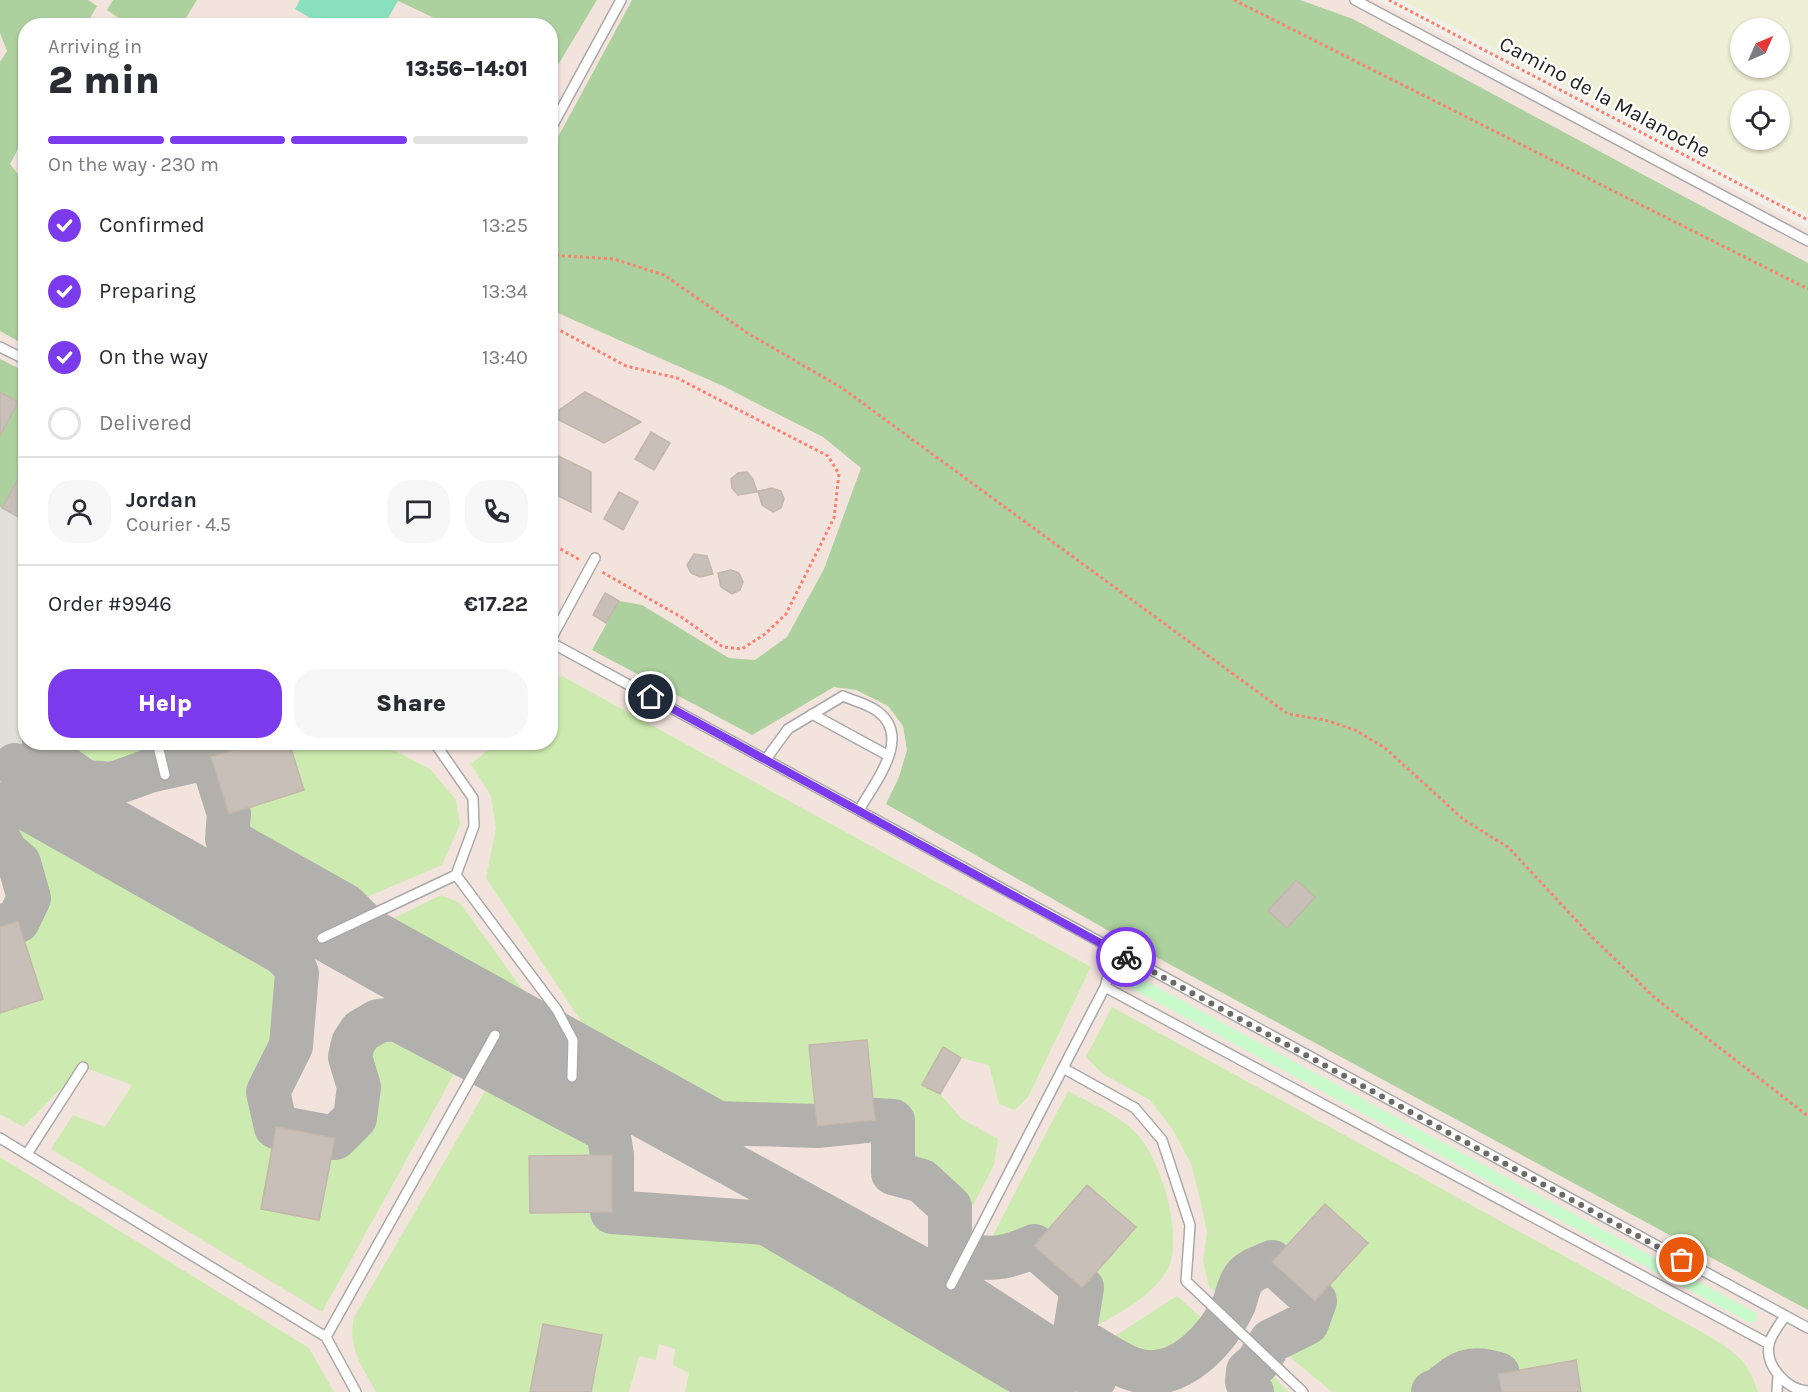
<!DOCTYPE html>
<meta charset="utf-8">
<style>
body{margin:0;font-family:Karla,sans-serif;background:#f7f7f7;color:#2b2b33;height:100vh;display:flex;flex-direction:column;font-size:22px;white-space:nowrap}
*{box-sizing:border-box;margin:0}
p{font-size:20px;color:#7c7c81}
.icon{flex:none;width:33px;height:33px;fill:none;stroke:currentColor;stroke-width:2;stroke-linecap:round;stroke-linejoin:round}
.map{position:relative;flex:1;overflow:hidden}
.drawer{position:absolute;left:18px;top:18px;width:540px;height:732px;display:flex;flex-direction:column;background:#fff;border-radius:24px;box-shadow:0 2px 4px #0004}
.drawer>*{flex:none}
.needle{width:39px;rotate:45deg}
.controls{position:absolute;left:1730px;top:18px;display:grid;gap:12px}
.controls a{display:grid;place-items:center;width:60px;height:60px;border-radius:50%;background:#fff;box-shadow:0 2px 4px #0004;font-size:30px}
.pin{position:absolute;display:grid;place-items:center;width:51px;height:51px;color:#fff;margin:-26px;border:3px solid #fff;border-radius:50%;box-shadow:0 2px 6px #0007}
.courier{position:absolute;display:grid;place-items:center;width:60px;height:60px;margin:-30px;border:4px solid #7c3aed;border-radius:50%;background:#fff;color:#222;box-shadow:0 2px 8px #0007}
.overview em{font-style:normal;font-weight:800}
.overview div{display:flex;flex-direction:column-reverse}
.overview{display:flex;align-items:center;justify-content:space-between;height:102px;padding:0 30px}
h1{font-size:39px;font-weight:800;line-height:45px}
.bar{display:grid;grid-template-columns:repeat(4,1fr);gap:9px 6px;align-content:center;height:72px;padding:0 30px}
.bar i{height:8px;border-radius:4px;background:#e1e1e2}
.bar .current{background:#7c3aed}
.bar p{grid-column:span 4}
.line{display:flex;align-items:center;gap:15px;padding:0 30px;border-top:2px solid #e1e1e2}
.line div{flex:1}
.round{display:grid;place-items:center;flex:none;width:63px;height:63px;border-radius:24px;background:#f7f7f7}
ol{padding:0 30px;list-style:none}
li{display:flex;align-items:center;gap:18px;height:66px}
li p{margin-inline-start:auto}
li .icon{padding:6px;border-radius:50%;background:#7c3aed;color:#fff;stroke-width:4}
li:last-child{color:#7c7c81}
li i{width:33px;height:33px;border:3px solid #e1e1e2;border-radius:50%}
.action{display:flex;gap:12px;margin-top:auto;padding:12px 30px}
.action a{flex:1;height:69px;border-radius:24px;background:#7c3aed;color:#fff;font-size:24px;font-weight:800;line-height:69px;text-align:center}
.action a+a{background:#f7f7f7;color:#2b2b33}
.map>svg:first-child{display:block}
.military{fill:#f3e3dd}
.airport{fill:#e1dfda}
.farmland{fill:#eef0d5;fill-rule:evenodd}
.grass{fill:#cdebb0}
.forest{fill:#add19e}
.park{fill:#c8facc}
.pitch{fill:#88e0be}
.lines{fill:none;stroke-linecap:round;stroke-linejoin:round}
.taxiway{stroke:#b1b0ac;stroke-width:44}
.building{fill:#c7bfb8;stroke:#c4b6ab;stroke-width:1.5}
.service-casing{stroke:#a9a9a9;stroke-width:12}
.path{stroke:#fa8072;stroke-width:3;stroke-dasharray:3 3;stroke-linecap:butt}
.service{stroke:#fff;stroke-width:9}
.done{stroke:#6b6a68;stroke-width:6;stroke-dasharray:0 10.8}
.route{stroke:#7c3aed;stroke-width:8}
.labels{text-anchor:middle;stroke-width:4.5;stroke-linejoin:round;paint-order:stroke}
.street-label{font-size:21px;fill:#222;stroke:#fff}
</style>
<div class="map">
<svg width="1808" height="1392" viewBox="0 0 1808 1392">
<rect width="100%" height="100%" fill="#f2efe9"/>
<!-- military -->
<path class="military" d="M0,0H1377L1808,229V1392H0V793L27,743L550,742V26H26L25,521L0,507Z"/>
<!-- airport -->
<path class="airport" d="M0,507L25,521L27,743L0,793Z"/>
<!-- farmland -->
<path class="farmland" d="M1402,0H1808V214L1665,138ZM1740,28H1779V68H1740ZM1740,100H1779V140H1740Z"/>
<!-- grass -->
<path class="grass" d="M562,676L1091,967L1028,1097L1015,1110L999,1104L989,1065L961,1058L943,1048L922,1084L940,1094L962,1119L998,1139L994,1165L950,1250V1207L922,1181L893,1173V1122L875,1120L867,1040L809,1046L817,1126L718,1123L608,1062L486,878L496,828L491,796L471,764L496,743L550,742L551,689Z
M44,743H144L149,771C95,790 80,790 44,743Z
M171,743H256L178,764Z
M289,743H380L430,769L456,800L460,824L442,865L346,906L227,839L229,814L304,790Z
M16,803L281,952L292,962L297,973L291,1046L268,1092L276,1127L261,1209L319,1219L335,1138L355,1118L359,1087L350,1057L353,1043L361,1031L378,1021L396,1019L465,1054L322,1312L51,1149L73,1115L105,1127L132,1085L83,1067L23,1127L0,1114V1013L43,999L18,921L33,888L19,863L6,852L0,841V804Z
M441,895L460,903L551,1029L370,930Z
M1112,1007L1709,1336C1736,1353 1748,1360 1758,1392H1582L1576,1360L1498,1374L1480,1369L1458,1374L1437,1392H1332L1271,1341L1307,1323L1315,1301L1368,1243L1325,1204L1272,1262L1257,1268L1243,1278L1234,1304L1209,1287L1203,1261L1207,1232L1200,1199L1191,1164L1173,1130L1150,1100L1103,1074L1086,1057Z
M497,1071L608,1131L612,1155L530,1156V1213L612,1212L766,1223L1053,1392H685L689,1373L673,1365L675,1349L659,1344L656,1360L639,1356L629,1392H591L602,1335L543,1324L530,1392H376C362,1366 347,1347 354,1317Z
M1068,1091C1091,1103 1117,1114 1135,1132C1161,1157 1187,1243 1165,1274C1144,1304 1105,1320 1075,1337L1082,1288L1135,1227L1087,1185L1034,1246L1010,1257L980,1260Z
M0,1157L309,1348L334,1392H0Z
M1177,1296L1218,1333C1169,1378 1154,1386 1096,1348Z
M1258,1362L1289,1392H1252L1247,1382L1248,1371Z"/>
<!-- forest -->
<path class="forest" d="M0,0H88L97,6L86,25L26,26L25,136L10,164L25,183V345L0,331V62L7,51L0,33Z
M113,0H197L181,26L129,25L107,10Z
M396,0H597L552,75L550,26L449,25Z
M632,0H1300L1353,19L1808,263V1310L1123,939L886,804L899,777L907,750L903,726L888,706L856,690L834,687L752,735L592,650L619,601L642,605L729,658L755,660L787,637L824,569L861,468L823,437L723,386L551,310V150Z
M0,359L26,372L25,465L2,508L0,507V436L18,402L0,392Z"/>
<!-- park -->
<path class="park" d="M1133,974L1756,1313L1757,1320L1750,1323L1129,987L1125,978Z"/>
<!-- pitch -->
<path class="pitch" d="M300,0H396L398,1L384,25H322L295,9Z"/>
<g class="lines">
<!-- taxiway -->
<path class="taxiway" d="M44,742L60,764L85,782L113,784L149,771L211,757L229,814L227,839L346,906L370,930L718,1123L817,1126L875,1120L893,1121V1173L922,1181L950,1207V1250C985,1261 1001,1261 1034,1246L1082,1288L1074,1337C1096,1347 1117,1366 1140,1371C1181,1380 1218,1338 1234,1304C1237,1296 1239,1284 1244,1278C1250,1270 1263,1266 1272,1262L1315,1301L1307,1323L1271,1341L1258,1362L1248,1371L1247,1382L1252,1392
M15,765L495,1035L951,1285L1095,1378
M0,804L16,803L33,812L281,952L292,962L297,973L291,1046L268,1092L276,1127L335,1138L355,1118L359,1087L350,1057L353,1043L361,1031L378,1021L396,1019L608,1131L612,1155V1212L766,1223L1053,1392
M0,841L6,852L19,863L29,898L18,921L0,927
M1433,1392C1440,1391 1443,1386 1449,1382C1464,1368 1479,1368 1498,1374L1502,1392"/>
</g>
<!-- building -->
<path class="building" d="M0,392L18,402L0,436Z
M585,392L641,422L604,443L551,416Z
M651,432L670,443L654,470L635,459Z
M550,452L591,472V512L550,492Z
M26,465V521L2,508Z
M747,472L753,479L757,492L738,495L732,488L731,479L738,473Z
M772,488L781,491L784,499L781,508L773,512L762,505L758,491Z
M619,492L638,502L623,530L604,519Z
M694,554L707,556L713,574L700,577L691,573L687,565Z
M731,570L739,573L743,582L740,590L732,594L721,587L718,573Z
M605,593L619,601L606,623L593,615Z
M256,742H289L304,790L229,814L211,757Z
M1296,880L1315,897L1287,928L1268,911Z
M18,921L43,999L0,1013V927Z
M867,1040L875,1120L817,1126L809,1045Z
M943,1047L961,1058L940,1094L922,1085Z
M276,1127L335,1138L319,1220L261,1209Z
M612,1155V1212L530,1213L529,1156Z
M1087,1185L1136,1227L1082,1288L1034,1246Z
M1325,1204L1368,1243L1315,1301L1272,1262Z
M543,1324L602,1335L591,1392H530Z
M1576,1360L1581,1392H1502L1498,1374Z"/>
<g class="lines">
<defs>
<path id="service" d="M1355,0L1808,241
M550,130L621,0
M0,347L26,360
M550,641L595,558
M550,642L1808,1328
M812,714L889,756
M157,742L165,775
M766,759L788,729L843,696C854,701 868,704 877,711C913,737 875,782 859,810
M456,875L557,1010L573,1040L572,1077
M322,938L456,875L474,826L473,798L434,742
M1115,951L1105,987L1769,1344
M1063,1068L1105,987
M0,1138L326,1337
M27,1154L83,1067
M951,1285L1063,1068L1135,1108L1162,1140L1190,1225L1186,1281L1303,1392
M1785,1316C1780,1324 1770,1336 1769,1345C1765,1366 1787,1390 1808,1391
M356,1392L326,1337L495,1035
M1777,1392L1778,1375"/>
</defs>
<!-- service casing -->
<use href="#service" class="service-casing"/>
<!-- path -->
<path class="path" d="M1234,0L1808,289
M1389,0L1808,220
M550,255L614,259L664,275L749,334L842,388L1288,714L1325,720L1355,730L1385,748L1464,820L1508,847L1589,934L1655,998L1808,1116
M550,325L626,366L677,378L828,456L839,474L834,518L786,614L765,634L742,649L723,647L683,618L602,572
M550,543L580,560"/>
<!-- service -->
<use href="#service" class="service"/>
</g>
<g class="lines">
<!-- done -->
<path class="done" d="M1126,957L1682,1260"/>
<!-- route -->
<path class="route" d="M651,697L1126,957"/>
</g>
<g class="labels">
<!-- street labels -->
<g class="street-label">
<text transform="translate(1605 97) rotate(28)" y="7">Camino de la Malanoche</text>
</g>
</g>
</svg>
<div class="controls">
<a><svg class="needle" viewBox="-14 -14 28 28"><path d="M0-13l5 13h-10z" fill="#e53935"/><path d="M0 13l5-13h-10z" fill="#7c7c81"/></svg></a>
<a><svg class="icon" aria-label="locate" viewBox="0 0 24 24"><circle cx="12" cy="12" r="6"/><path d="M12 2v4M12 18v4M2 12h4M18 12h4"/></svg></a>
</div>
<div class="pin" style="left:1682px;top:1260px;background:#ea580c"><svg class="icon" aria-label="bag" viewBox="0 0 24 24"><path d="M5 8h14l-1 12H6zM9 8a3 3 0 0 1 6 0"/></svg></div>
<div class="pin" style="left:651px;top:697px;background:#1f2937"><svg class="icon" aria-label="home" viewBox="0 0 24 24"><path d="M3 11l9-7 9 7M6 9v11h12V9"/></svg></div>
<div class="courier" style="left:1126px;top:957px"><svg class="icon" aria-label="bike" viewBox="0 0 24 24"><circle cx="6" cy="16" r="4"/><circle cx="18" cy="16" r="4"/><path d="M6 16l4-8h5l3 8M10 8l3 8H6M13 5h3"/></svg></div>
<section class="drawer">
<div class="overview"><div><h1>2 min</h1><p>Arriving in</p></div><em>13:56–14:01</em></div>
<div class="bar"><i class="current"></i><i class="current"></i><i class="current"></i><i></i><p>On the way · 230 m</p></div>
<ol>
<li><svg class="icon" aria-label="check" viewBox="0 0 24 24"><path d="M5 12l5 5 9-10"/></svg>Confirmed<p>13:25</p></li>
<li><svg class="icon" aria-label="check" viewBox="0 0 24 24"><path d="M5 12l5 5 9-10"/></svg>Preparing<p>13:34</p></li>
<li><svg class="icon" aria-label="check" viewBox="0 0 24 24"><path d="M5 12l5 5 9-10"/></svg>On the way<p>13:40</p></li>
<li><i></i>Delivered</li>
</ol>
<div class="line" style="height:108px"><a class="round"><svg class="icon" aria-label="person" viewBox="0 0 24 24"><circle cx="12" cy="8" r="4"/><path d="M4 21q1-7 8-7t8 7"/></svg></a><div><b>Jordan</b><p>Courier · 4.5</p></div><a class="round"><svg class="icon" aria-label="chat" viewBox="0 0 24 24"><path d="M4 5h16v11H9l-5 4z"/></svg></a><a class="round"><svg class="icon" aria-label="phone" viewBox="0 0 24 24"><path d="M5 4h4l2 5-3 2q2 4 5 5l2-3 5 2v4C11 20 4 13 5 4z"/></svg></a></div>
<div class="line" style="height:78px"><div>Order #9946</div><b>€17.22</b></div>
<div class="action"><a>Help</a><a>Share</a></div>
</section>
</div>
